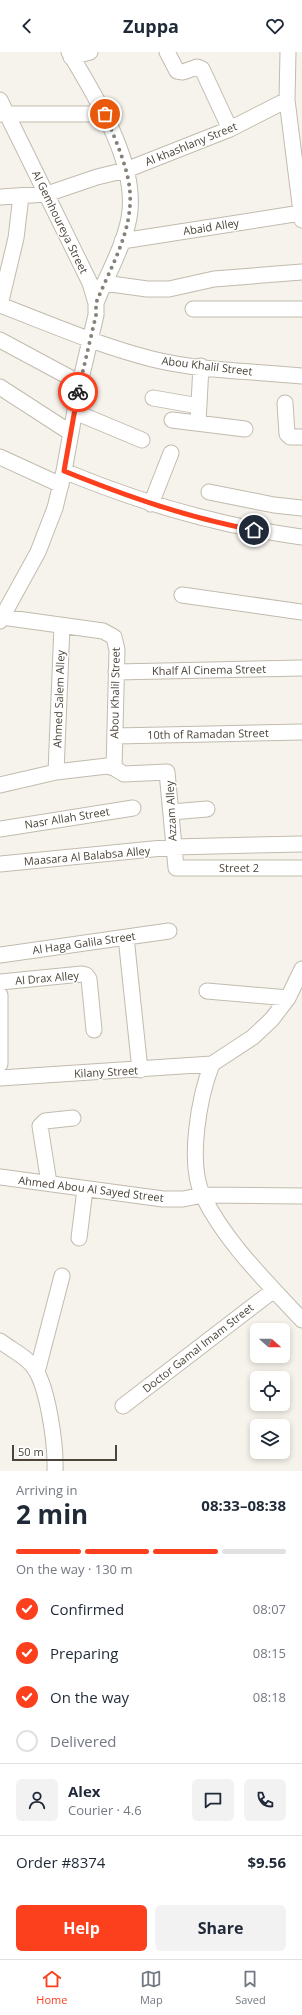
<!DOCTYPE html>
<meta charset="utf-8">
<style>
body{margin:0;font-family:"Open Sans",sans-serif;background:#f2f2f3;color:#1f2937;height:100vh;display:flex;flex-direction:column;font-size:15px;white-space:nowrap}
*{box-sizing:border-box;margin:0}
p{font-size:13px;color:#747a83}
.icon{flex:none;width:22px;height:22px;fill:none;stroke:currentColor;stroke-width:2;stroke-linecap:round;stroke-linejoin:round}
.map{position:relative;height:1419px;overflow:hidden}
.drawer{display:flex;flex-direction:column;background:#fff;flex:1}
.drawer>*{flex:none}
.needle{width:26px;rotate:111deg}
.controls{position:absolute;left:250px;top:1271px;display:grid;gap:8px}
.controls a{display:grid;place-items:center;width:40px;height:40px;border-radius:6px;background:#fff;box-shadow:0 2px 6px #0003;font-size:20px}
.scale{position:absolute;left:12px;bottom:10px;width:105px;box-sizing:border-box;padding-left:4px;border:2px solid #4b4439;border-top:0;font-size:11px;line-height:14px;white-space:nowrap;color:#4b4439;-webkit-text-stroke:3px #fff;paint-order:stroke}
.pin{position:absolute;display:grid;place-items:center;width:34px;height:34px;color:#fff;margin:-17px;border:2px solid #fff;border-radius:50%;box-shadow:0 1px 4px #0007}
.courier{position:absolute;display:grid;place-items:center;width:40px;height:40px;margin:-20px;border:3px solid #fc3f1d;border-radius:50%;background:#fff;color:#222;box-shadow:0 1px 5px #0007}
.summary em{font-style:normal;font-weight:700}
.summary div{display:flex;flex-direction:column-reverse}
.summary{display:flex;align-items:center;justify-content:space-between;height:68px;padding:0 16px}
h1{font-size:26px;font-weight:700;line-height:30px}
.bar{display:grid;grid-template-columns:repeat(4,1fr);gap:6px 4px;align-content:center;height:48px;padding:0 16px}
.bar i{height:5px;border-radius:3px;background:#e0e1e3}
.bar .on{background:#fc3f1d}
.bar p{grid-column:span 4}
.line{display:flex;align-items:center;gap:10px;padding:0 16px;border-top:1px solid #e0e1e3}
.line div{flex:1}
.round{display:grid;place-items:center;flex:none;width:42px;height:42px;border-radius:6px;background:#f2f2f3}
ol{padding:0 16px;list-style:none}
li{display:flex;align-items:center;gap:12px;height:44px}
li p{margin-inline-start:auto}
li .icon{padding:4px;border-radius:50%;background:#fc3f1d;color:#fff;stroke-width:4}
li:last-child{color:#747a83}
li i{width:22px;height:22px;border:2px solid #e0e1e3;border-radius:50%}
.action{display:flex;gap:8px;margin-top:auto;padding:8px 16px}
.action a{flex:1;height:46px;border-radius:6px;background:#fc3f1d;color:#fff;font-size:16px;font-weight:700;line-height:46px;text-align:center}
.action a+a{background:#f2f2f3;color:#1f2937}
header{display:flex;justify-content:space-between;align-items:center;height:52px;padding:0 16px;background:#fff;font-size:18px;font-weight:700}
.tab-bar{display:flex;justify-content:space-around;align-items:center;height:56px;border-top:1px solid #e0e1e3;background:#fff;font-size:11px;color:#747a83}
.tab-bar a{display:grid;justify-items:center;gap:2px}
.tab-bar .on{color:#fc3f1d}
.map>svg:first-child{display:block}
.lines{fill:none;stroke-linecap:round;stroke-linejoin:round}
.minor-casing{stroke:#c2bbae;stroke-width:17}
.minor{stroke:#fff;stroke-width:15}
.done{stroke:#878178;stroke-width:4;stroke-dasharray:0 7.2}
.route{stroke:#fc3f1d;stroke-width:5}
.labels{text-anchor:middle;stroke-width:3;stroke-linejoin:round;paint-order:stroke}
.street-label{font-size:11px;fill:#4b4439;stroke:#fff}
</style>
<header><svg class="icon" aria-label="back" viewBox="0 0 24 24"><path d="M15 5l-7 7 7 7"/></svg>Zuppa<svg class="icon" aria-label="heart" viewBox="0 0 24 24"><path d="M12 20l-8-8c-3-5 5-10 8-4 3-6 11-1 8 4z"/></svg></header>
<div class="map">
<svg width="302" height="1419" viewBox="0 0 302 1419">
<rect width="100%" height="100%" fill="#f6f3ec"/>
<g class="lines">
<defs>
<path id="minor" d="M69,0C95,44 139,112 129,166C124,194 106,225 96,251
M167,0L177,19L183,20L197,15L202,17L230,77
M288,0L287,48L302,168
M71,5L90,0
M0,48L90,231L96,251V263L80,331L64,419L55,456L38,500L0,569
M0,62H105
M0,145L47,142L97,125L126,118L230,77L287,48
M122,189L301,161
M104,231L147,237H169L214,227L302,220
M0,253C50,272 100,294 152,307C200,319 252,319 302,324
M0,253L16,186L21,144
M193,257H302
M0,288L80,331
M0,335L71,381
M153,346L199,354
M285,351L287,382L290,385H302
M75,360L142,388
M172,368L245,377
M198,371L201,314
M0,405L61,433
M64,419C141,451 219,474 302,485
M209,440L274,453L302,456
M151,452L171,401
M182,543L302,560
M2,565L103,579L114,585L117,598L114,716
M116,620L302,616
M115,684L302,680
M56,720L62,574
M0,733L56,720L107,714L114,716L124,722L167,720L176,816H302
M171,760L207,757
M0,777L133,756
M0,812L173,795L302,792
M126,885L140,1018
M0,903L169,879
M0,930L82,922L86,923L89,927L94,978
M207,939L288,946
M0,943V1012
M212,1012C199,1045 187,1111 203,1144C226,1191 267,1230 302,1268
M0,1026L212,1012L253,985L272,967L288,946L302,917
M0,1125L163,1147H183L203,1143L302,1144
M49,1131L40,1074L45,1069L73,1066
M79,1186L85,1137
M0,1289C10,1297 24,1303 32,1313C48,1331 56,1394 55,1419
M37,1320L62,1224
M123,1354L274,1238"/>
</defs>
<!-- minor casing -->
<use href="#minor" class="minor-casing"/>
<!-- minor -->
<use href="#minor" class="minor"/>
</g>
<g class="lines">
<!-- done -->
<path class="done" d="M78,340L96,263V251C111,214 136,174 129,132C125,108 114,85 105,62"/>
<!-- route -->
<path class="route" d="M78,340L64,419C126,444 188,466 254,478"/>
</g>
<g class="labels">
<!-- street labels -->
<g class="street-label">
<text transform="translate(191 92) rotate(-22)" y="4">Al khashlany Street</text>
<text transform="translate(60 170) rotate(64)" y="4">Al Gemhoureya Street</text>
<text transform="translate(211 175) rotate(-9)" y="4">Abaid Alley</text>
<text transform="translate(207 314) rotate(7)" y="4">Abou Khalil Street</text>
<text transform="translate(209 618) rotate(-1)" y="4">Khalf Al Cinema Street</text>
<text transform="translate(115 641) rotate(-89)" y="4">Abou Khalil Street</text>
<text transform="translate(59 647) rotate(-88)" y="4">Ahmed Salem Alley</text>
<text transform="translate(208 682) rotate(-1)" y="4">10th of Ramadan Street</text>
<text transform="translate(171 759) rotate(-93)" y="4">Azzam Alley</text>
<text transform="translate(67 766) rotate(-9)" y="4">Nasr Allah Street</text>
<text transform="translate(87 804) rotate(-5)" y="4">Maasara Al Balabsa Alley</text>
<text x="239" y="820">Street 2</text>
<text transform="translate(84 891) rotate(-8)" y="4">Al Haga Galila Street</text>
<text transform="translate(47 926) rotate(-5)" y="4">Al Drax Alley</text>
<text transform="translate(106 1020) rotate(-3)" y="4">Kilany Street</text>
<text transform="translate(91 1137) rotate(7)" y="4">Ahmed Abou Al Sayed Street</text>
<text transform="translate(198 1296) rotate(-38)" y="4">Doctor Gamal Imam Street</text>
</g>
</g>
</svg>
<div class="controls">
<a><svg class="needle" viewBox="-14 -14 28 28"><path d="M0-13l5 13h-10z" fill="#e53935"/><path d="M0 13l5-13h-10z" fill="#747a83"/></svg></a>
<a><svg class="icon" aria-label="locate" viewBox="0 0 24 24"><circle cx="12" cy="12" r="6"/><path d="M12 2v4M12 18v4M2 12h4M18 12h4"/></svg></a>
<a><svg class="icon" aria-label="layers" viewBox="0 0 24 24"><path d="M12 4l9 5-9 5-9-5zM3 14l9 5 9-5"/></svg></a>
</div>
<div class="scale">50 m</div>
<div class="pin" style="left:105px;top:62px;background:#ea580c"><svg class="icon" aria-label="bag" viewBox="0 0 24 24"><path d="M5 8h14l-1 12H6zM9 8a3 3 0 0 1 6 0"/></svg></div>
<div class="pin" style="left:254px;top:478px;background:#1f2937"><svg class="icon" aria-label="home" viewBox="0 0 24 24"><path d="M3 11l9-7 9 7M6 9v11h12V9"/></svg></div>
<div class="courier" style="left:78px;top:340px"><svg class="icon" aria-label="bike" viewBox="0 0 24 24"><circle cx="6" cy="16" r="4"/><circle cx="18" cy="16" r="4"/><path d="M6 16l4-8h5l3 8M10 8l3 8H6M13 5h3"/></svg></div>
</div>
<section class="drawer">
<div class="summary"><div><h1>2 min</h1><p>Arriving in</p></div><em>08:33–08:38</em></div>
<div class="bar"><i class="on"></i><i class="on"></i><i class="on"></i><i></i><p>On the way · 130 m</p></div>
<ol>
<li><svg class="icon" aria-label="check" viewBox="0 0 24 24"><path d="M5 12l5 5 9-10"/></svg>Confirmed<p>08:07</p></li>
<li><svg class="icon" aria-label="check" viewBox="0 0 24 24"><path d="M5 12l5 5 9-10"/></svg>Preparing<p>08:15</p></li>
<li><svg class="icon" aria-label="check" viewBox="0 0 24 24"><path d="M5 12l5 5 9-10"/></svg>On the way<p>08:18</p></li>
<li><i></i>Delivered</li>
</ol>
<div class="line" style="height:72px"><a class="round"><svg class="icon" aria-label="person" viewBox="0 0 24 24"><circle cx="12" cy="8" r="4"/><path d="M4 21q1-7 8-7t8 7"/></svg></a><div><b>Alex</b><p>Courier · 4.6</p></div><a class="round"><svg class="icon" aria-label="chat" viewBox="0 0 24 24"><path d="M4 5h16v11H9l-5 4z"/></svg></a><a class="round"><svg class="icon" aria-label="phone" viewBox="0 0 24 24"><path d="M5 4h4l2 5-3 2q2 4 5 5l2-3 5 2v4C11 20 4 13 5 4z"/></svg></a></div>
<div class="line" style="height:52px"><div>Order #8374</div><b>$9.56</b></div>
<div class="action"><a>Help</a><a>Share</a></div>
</section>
<nav class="tab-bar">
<a class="on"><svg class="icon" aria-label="home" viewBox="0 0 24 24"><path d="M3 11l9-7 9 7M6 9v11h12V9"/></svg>Home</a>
<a><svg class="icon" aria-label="map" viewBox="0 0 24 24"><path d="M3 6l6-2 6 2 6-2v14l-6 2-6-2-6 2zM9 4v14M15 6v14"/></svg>Map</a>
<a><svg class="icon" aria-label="saved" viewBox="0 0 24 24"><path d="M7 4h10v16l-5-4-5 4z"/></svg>Saved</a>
</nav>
